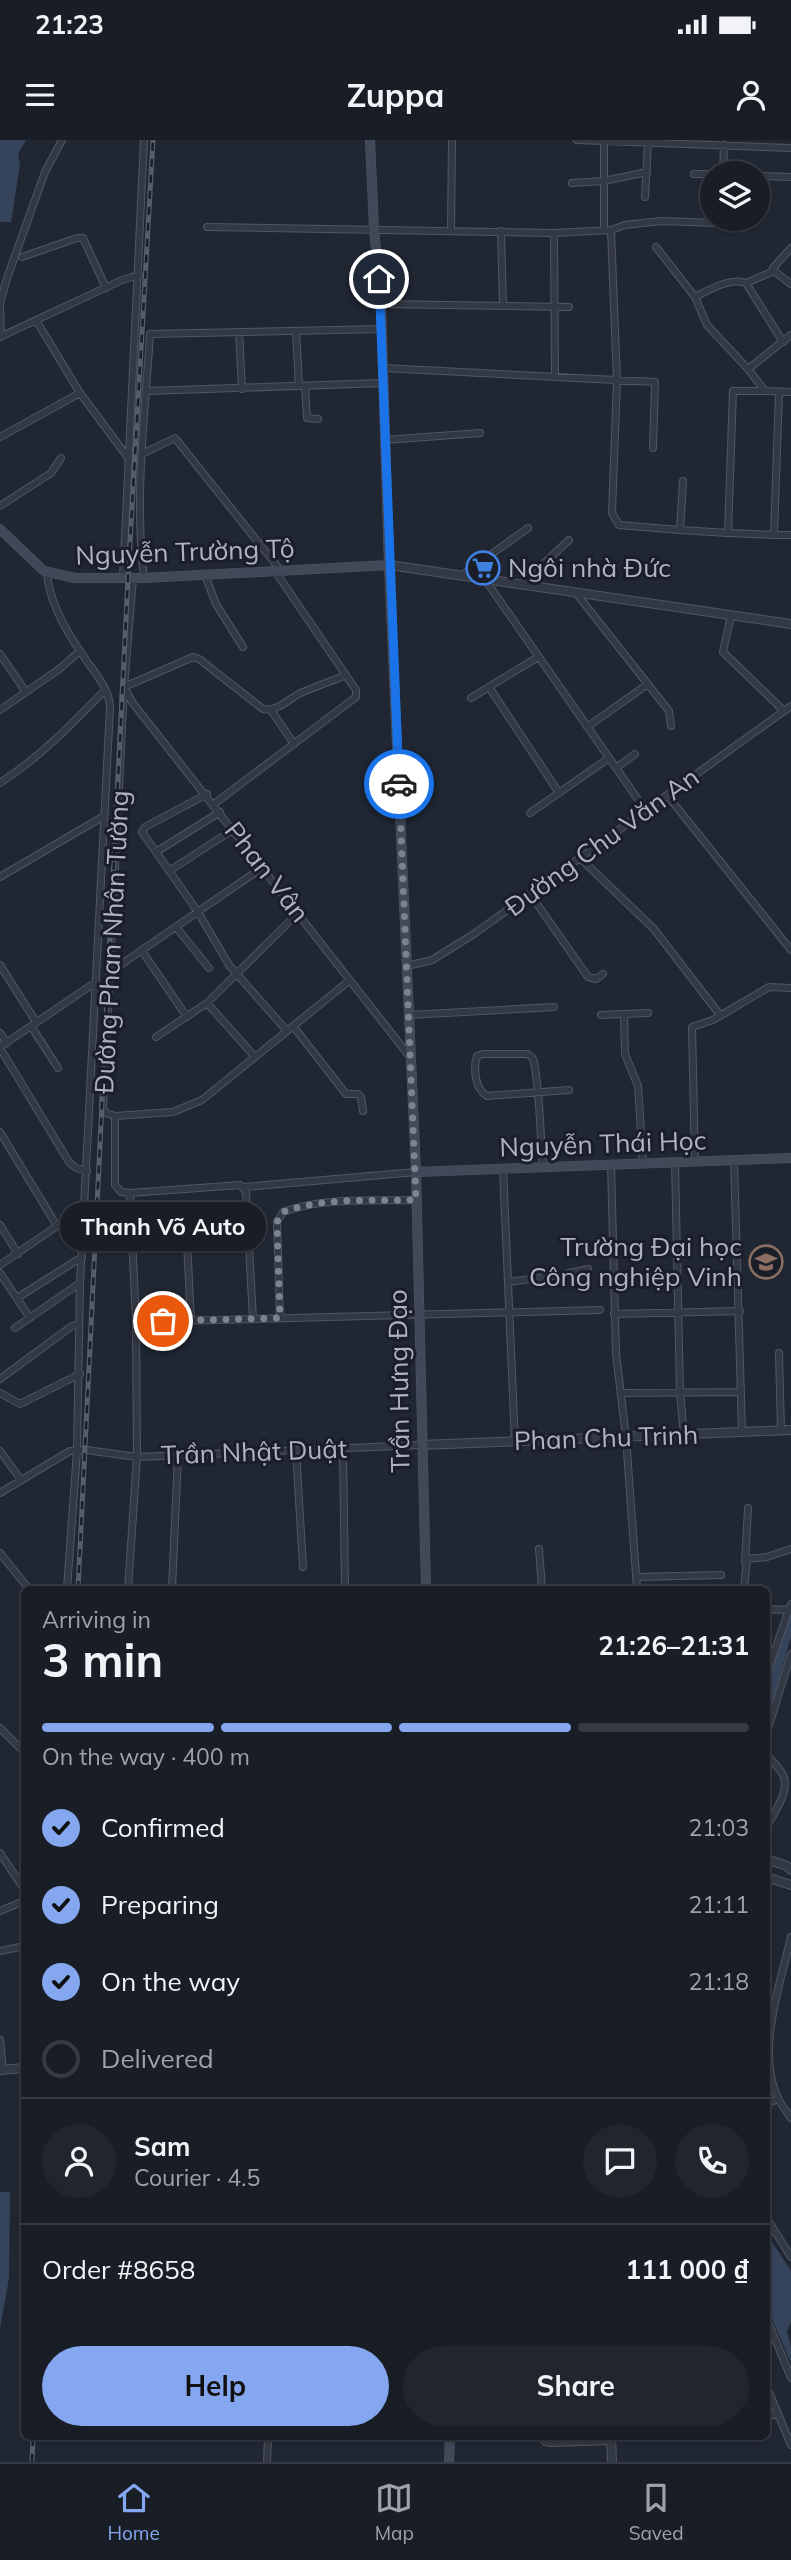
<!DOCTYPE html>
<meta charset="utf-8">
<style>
body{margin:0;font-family:Mulish,sans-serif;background:#21262e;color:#f1f3f6;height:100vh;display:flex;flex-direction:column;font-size:26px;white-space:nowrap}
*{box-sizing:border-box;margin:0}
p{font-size:23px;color:#9fa2a7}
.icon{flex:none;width:38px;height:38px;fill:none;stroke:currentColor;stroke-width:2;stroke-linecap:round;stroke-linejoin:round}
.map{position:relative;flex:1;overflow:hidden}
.panel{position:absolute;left:21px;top:1446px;width:749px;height:854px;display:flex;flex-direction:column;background:#181d26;border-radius:10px;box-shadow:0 2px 5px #0004,0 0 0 2px #363b43}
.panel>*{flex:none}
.tools{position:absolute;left:700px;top:21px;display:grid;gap:14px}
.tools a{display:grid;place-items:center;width:70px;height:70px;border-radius:50%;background:#181d26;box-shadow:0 2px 5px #0004,0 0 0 2px #363b43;font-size:35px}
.pin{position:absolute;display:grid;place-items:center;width:60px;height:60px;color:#fff;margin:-30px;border:4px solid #fff;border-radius:50%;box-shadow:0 2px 7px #0007}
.courier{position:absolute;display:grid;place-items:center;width:70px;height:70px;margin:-35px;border:5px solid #1a73e8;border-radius:50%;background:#fff;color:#222;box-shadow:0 2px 9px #0007}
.bubble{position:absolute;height:49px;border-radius:24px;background:#181d26;box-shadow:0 2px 5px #0004,0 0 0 2px #363b43;font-size:23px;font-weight:700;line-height:49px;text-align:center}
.summary em{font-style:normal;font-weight:700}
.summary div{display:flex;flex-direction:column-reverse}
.summary{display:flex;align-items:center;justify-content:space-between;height:119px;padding:0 21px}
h1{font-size:46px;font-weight:700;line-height:52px}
.bar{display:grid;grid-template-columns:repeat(4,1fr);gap:10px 7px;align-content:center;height:84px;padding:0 21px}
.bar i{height:9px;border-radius:5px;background:#363b43}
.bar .current{background:#84a7ef}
.bar p{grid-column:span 4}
.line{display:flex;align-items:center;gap:18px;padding:0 21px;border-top:2px solid #363b43}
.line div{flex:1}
.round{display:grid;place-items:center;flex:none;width:74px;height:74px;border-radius:37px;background:#21262e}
ol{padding:0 21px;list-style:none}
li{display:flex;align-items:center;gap:21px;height:77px}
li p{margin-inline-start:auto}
li .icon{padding:7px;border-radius:50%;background:#84a7ef;color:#111;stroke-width:4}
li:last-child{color:#9fa2a7}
li i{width:38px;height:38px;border:4px solid #363b43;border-radius:50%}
.cta{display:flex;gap:14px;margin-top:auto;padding:14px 21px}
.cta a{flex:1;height:80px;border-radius:42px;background:#84a7ef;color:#111;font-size:28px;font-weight:700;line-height:80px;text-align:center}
.cta a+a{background:#21262e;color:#f1f3f6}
.status{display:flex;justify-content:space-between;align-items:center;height:49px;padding:0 35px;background:#181d26;direction:ltr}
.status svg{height:19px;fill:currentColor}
header{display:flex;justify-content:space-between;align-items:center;height:91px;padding:0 21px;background:#181d26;font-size:32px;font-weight:700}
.dock{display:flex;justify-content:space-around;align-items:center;height:98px;border-top:2px solid #363b43;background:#181d26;font-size:19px;color:#9fa2a7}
.dock a{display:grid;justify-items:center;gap:4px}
.dock .current{color:#84a7ef}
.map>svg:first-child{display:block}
.water{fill:#36445b}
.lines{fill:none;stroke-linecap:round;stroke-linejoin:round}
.minor-casing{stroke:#515662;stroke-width:8}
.tertiary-casing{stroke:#515662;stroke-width:10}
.secondary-casing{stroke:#515662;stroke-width:10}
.minor{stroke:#333944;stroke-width:6}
.tertiary{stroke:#333944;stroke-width:8}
.secondary{stroke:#414857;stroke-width:9}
.rail-casing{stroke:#555d6b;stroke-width:5}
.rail{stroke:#191e28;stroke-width:2.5;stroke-dasharray:8;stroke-linecap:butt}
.done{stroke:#7c828f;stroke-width:7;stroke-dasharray:0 12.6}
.route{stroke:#1a73e8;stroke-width:9}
.labels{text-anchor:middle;stroke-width:6;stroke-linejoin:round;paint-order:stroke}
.street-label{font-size:26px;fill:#adb3c1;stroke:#191e28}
.poi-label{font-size:26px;fill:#adb3c1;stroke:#191e28;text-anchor:start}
</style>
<div class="status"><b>21:23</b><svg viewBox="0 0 49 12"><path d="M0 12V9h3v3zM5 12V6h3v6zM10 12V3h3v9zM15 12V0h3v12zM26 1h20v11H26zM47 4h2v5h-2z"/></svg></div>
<header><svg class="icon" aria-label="menu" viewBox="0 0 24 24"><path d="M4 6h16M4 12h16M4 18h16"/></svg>Zuppa<svg class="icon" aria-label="person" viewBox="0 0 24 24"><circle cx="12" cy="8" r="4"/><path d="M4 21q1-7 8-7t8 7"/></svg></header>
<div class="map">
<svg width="791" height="2322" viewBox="0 0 791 2322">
<rect width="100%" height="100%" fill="#202733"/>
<!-- water -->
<path class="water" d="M0,0H26L18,14L20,24L11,82H0Z
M791,1469V1497L767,1580V1543Z
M0,2052H10L9,2138L0,2189Z
M766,2093L791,2131V2182L787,2191L791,2207V2223L767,2167Z"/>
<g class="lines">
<defs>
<path id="minor" d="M577,0L791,8
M604,2V90
M723,33L724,5
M694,34H712
M758,36L791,37
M572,43L604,41L647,32
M645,57L648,3
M207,87L554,93L611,90L625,85L661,81L716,83V79
M451,90L452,0
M611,90L617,241L612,373L619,385L680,390
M501,91L503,166
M554,93L555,237
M656,107L695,157C709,150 730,137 746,143L774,131
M791,108L773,128L774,131L791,144
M22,117L77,98H83L106,148
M746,143L783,202
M695,157L707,185L748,229L791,195
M381,164L569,167
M36,180L80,253L129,319
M296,191L299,246
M239,192L242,249
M0,197L122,140L139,135
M1,197L0,164L6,141L45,32L62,0
M383,228L655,242L653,308
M748,229L765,251L791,252
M305,246L307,278L318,279
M147,251L383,243
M765,251H733L728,393L774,395
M779,252L774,395H791
M0,297L80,253
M385,300L480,293
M142,314L175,298L281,431
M683,341L680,390L728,393
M0,366L51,333L61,318
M47,433C49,461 66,491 82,514C92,530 110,548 110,568L80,1143L77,1311L67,1449
M205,435L216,464L243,507
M462,435L528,388
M123,438L144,0
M144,438C134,357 145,275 150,194L382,189
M484,438L646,671
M522,444L569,400
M576,453L669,571L671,586
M731,475L723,512L783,570
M0,514L26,552
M346,535C332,541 317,546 303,552C290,557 279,572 263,569L199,519L193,517L124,547L132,562L410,917
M489,547L559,653
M471,558L538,517
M0,570L58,530L80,511
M271,570L294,604
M587,587L648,544
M616,628L635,614
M0,643C40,617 72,584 105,550
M207,654L145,687L142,692L198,772L229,825L287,891
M667,655L791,810
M214,664L356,557V550L275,431
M530,673L609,618
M156,712L220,672
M580,718L654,789L720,875
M169,731L234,689
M0,737L104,676
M530,754L588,837L596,839L603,834
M176,787L209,828
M142,811L187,877
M0,825L36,882
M407,826L432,820L474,794L791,566
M110,832L263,727
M207,863L255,917
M624,874L625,914L638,946L643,1023
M409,875L554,867
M601,875L648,873
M31,886L58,928
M293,886L346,954H358L361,957L363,971
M0,893L7,903
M156,897L207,863L298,773
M0,907L96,842
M0,908L69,1022L76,1028L87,1031
M115,976L173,972L202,960L350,840
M0,992L57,1086L0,1125
M734,1020L742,1292
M675,1022L680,1253L684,1295
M695,1022L692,887L713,880L769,847L791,848
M611,1024L616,1214L626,1297L637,1449
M543,1026C540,995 540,952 534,922C532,916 532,917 527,914H483L477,916C473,929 475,949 487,956L569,950
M503,1029L515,1302
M244,1047L416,1032
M130,1053L240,1045L246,1052L253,1179
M0,1085L18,1114
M57,1086L84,1073
M187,1102L249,1099
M132,1103L187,1102L191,1181
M0,1133L30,1178
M508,1142L560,1135L588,1129
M17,1158L82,1117
M614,1174L740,1171
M280,1178L277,1082L283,1072C324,1057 373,1061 416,1060
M136,1182L600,1170
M15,1188L80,1143
M779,1213L781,1291
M0,1239L72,1186L79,1184
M0,1253L20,1264L80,1234
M621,1253L741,1252
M343,1309L345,1449
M296,1310L303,1427
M0,1311L21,1340
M0,1353L70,1311L86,1310L137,1317L421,1305
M539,1409L542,1449
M0,1413L29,1449
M745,1422L748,1368
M636,1437L721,1435
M128,1449L137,1317L136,1182L130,1053L121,1052L115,1045V976L106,973L103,968L124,547L133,438
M172,1449L178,1315
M744,1449L747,1419L767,1417L791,1409
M766,1469L789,1470
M766,1536L791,1464
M0,1588L24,1612
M766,1595L791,1514
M766,1612C770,1621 779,1626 783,1635C791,1651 773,1674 766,1688
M0,1713L24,1749
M0,1771L24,1761
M791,1797C780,1845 755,1914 779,1960C782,1966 787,1972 791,1978
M0,1811L24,1806
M0,1900L3,1930
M766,1964L778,1959
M766,2077L791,2117
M766,2177L791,2238
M766,2245L791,2305
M766,2276L778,2274
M540,2296L545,2302L551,2303L611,2301
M267,2322L268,2296"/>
<path id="tertiary" d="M389,425L791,484
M421,1305L791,1290
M766,1719L787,1726L791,1730
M766,1737L791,1745
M0,1930L24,1928
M611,2296L612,2322"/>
<path id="secondary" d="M370,0L374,89L381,164L389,425L416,1032L426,1449
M0,389L44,431L75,438H144L389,425
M416,1032L791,1018
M449,2322L450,2296"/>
</defs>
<!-- minor casing -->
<use href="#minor" class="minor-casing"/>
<!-- tertiary casing -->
<use href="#tertiary" class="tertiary-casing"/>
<!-- secondary casing -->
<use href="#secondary" class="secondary-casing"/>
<!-- minor -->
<use href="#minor" class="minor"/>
<!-- tertiary -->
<use href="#tertiary" class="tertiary"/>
<!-- secondary -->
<use href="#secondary" class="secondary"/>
<defs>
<path id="rail" d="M78,1449L128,438L153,0
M32,2322L33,2296"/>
</defs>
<!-- rail casing -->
<use href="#rail" class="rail-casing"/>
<!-- rail -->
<use href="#rail" class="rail"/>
</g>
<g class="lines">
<!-- done -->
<path class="done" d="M163,1181L280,1178L277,1082L283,1072C324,1057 373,1061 416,1060L399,644"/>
<!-- route -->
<path class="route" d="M379,139L399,644"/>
</g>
<!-- icons -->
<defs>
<symbol id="supermarket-ring" viewBox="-11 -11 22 22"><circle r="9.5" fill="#191e28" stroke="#3f7fe0" stroke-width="1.5"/><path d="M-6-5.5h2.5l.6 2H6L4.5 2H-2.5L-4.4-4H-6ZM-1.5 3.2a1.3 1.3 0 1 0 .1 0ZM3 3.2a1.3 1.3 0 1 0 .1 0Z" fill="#3f7fe0"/></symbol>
<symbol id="university-ring" viewBox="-11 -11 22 22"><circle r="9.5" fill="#191e28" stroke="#8d6e63" stroke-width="1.5"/><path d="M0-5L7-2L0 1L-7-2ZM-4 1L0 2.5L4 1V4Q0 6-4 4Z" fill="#8d6e63"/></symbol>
</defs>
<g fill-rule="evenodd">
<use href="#supermarket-ring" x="464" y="409" width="38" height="38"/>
<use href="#university-ring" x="747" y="1103" width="38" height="38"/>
</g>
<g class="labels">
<!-- street labels -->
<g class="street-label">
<text transform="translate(185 412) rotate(-2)" y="9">Nguyễn Trường Tộ</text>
<text transform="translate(602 702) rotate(-36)" y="9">Đường Chu Văn An</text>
<text transform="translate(267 732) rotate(52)" y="9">Phan Vân</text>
<text transform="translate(112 802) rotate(-87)" y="9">Đường Phan Nhân Tường</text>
<text transform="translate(603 1004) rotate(-2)" y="9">Nguyễn Thái Học</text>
<text transform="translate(399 1241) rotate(-91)" y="9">Trần Hưng Đạo</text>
<text transform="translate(606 1298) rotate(-2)" y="9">Phan Chu Trinh</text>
<text transform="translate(254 1312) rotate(-2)" y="9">Trần Nhật Duật</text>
</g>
<!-- poi labels -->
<g class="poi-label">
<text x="508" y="437">Ngôi nhà Đức</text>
<text x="742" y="1116" text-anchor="end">Trường Đại học<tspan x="742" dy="30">Công nghiệp Vinh</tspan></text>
</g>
</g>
</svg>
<div class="tools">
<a><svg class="icon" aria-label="layers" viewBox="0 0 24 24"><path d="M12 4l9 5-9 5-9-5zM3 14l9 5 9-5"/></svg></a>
</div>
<div class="pin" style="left:163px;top:1181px;background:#ea580c"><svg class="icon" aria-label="bag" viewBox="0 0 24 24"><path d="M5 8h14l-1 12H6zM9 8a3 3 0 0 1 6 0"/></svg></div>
<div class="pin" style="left:379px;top:139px;background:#1f2937"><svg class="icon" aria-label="home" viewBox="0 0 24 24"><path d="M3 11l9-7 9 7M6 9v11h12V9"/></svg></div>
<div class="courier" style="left:399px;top:644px"><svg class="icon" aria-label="car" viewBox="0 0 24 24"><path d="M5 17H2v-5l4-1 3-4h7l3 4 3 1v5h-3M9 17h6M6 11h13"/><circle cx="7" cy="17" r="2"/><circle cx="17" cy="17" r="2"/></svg></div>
<div class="bubble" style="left:60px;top:1062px;width:206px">Thanh Võ Auto</div>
<section class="panel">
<div class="summary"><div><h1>3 min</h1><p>Arriving in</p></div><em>21:26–21:31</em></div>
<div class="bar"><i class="current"></i><i class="current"></i><i class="current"></i><i></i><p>On the way · 400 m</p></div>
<ol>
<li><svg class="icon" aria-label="check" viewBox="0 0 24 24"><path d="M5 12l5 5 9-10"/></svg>Confirmed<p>21:03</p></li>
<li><svg class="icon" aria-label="check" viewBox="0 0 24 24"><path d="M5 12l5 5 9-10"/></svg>Preparing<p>21:11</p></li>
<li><svg class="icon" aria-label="check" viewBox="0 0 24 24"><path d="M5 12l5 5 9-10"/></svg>On the way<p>21:18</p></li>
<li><i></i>Delivered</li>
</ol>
<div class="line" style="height:126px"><a class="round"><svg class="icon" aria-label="person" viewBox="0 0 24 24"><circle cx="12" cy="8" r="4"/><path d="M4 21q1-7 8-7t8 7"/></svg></a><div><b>Sam</b><p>Courier · 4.5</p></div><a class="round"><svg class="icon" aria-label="chat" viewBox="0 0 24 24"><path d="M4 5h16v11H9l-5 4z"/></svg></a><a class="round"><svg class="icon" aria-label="phone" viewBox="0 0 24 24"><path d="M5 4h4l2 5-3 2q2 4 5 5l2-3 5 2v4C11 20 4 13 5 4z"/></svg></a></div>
<div class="line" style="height:91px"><div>Order #8658</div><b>111 000 ₫</b></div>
<div class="cta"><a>Help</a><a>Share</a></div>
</section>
</div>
<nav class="dock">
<a class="current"><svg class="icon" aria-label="home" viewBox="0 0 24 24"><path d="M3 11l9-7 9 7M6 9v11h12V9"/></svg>Home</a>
<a><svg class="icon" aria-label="map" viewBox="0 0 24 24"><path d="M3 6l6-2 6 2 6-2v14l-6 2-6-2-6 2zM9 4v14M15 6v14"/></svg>Map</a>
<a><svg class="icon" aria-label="saved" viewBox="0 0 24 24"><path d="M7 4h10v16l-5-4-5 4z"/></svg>Saved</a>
</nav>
